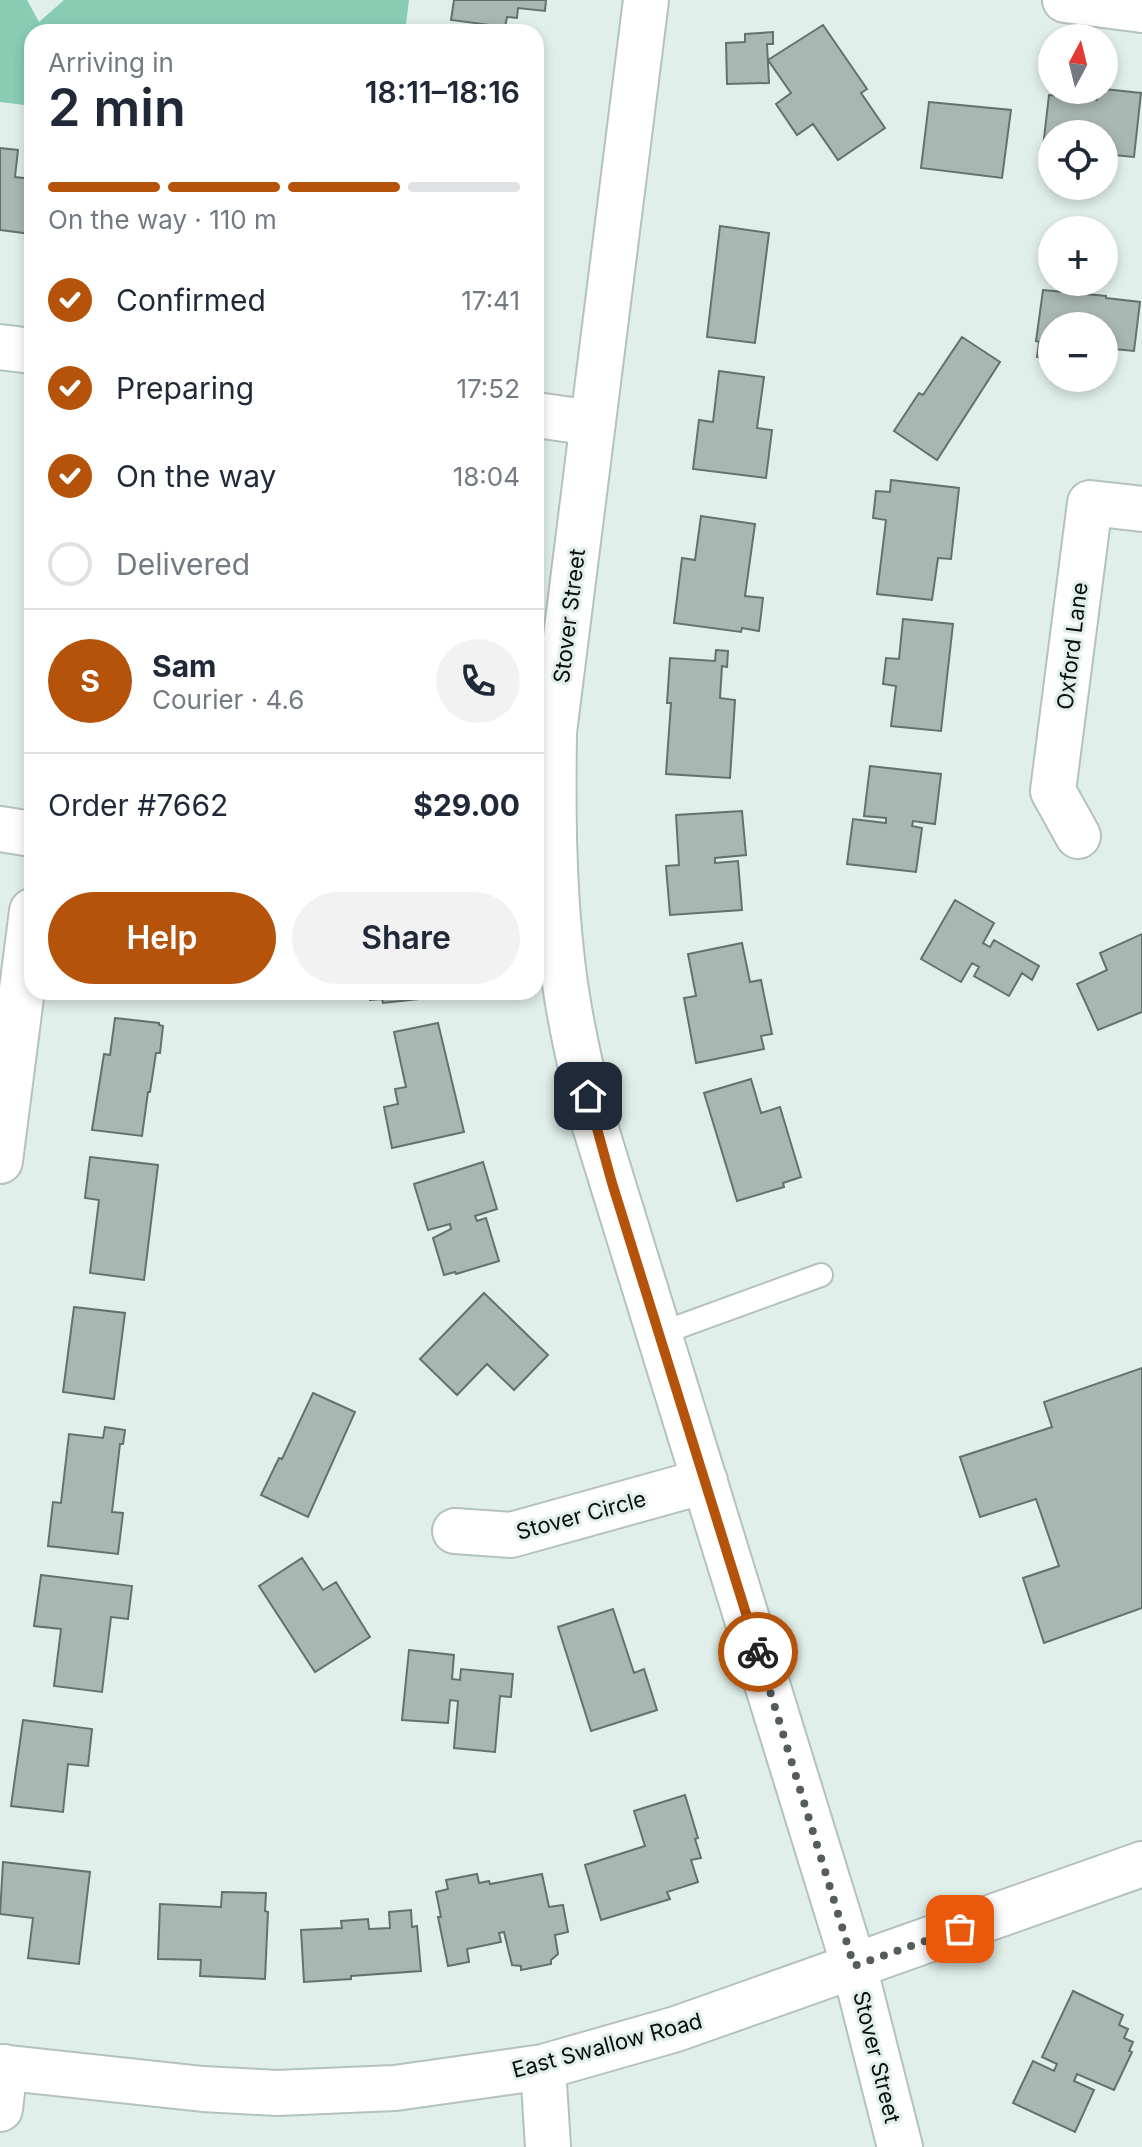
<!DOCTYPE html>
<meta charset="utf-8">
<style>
body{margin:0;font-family:Inter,sans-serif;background:#f2f2f3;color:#1f2937;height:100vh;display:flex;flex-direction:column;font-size:30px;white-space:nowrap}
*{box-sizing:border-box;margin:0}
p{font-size:26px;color:#747a83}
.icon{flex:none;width:44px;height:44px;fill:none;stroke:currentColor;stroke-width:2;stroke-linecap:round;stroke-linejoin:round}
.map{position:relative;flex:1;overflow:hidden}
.sheet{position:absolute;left:24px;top:24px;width:520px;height:976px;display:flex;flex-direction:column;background:#fff;border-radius:24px;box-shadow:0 4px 12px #0003}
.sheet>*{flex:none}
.needle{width:52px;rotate:7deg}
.fabs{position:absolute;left:1038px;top:24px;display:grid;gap:16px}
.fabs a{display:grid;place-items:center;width:80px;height:80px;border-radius:50%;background:#fff;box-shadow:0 4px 12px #0003;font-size:40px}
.pin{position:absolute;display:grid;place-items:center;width:68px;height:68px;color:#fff;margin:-34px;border-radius:16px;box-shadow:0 4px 12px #0006}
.courier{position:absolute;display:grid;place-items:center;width:80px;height:80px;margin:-40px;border:6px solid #b45309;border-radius:50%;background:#fff;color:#222;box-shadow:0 2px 10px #0007}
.headline em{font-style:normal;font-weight:600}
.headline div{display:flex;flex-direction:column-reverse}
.headline{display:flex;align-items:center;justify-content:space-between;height:136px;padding:0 24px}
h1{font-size:52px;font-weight:600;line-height:60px}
.bar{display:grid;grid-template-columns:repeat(4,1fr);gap:12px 8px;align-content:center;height:96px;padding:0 24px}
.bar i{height:10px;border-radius:6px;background:#e0e1e3}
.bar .current{background:#b45309}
.bar p{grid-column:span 4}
.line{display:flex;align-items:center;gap:20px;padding:0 24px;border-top:2px solid #e0e1e3}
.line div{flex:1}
.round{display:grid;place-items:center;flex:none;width:84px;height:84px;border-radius:42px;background:#f2f2f3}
ol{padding:0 24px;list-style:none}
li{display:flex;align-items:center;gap:24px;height:88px}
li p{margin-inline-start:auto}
li .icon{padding:8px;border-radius:50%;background:#b45309;color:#fff;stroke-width:4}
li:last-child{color:#747a83}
li i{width:44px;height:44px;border:4px solid #e0e1e3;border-radius:50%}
.primary-button{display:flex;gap:16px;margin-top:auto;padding:16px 24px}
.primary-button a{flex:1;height:92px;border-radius:48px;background:#b45309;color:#fff;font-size:32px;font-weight:600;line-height:92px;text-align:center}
.primary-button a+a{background:#f2f2f3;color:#1f2937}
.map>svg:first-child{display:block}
.green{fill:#88ccb4}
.building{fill:#a8b7b1;stroke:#64726c;stroke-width:2}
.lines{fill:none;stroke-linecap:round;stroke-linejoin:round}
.service-casing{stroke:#b4c2bd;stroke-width:26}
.minor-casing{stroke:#b4c2bd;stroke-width:48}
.service{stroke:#fff;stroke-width:22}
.minor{stroke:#fff;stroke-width:44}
.done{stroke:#555d5a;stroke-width:8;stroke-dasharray:0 14.4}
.route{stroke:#b45309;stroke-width:10}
.labels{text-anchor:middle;stroke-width:6;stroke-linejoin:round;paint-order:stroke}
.street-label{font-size:22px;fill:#0a0f0d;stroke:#e0efe9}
</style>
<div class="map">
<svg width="1142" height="2147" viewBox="0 0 1142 2147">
<rect width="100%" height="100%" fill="#e0efe9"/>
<!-- green -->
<path class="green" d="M0,0H27L39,22L64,0H409L405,32H32V106L0,102Z"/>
<!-- building -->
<path class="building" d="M454,0H546L545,11L518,8L517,18L507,17L505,27L451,20Z
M823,25L867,89L861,93L885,128L838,160L813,124L797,135L776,104L791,93L768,60Z
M773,32V44H767L769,83L727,84L726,43L745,42V34Z
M1104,89L1141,93L1134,157L1104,154V134H1052V148L1043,147L1049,95L1097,100L1099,90Z
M929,102L1011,110L1002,178L921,168Z
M0,148L18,150L15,177L32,179V234L0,230Z
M720,226L769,233L755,343L707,337Z
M1043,290L1106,296V298L1140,302L1134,351L1104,348V326H1052V359L1037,357L1039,342L1036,341Z
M962,337L1000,362L937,460L894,431L919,393L923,395Z
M719,371L764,377L757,428L772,430L766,478L693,469L699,420L713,422Z
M891,480L959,488L951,559L938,558L932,600L877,594L886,520L873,518L876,491L890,492Z
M701,516L755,524L745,596L763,598L759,631L742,628L741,632L674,623L682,558L695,560Z
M903,619L953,624L941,731L891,726L896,686L883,684L886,658L899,659Z
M716,650L728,651L727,667L722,666L720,698L735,700L730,778L666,774L671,703H667L670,658L715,661Z
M870,766L941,774L935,824L913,821L912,826L922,828L916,872L847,864L853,819L886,823V818L864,816Z
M742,811L746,855L715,858V863L738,861L742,910L670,915L666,866L679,865L676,815Z
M955,900L994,923L983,943L990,947L994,940L1039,966L1032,980L1022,973L1009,996L974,976L979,967L972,963L961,982L921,959Z
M1142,934V1012L1098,1030L1077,984L1107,970L1100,953Z
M742,943L750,982L761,980L772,1034L761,1036L764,1049L696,1063L684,998L696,996L688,954Z
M369,992H447L448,996L383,1003L382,999L370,1000Z
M115,1018L159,1023V1025L163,1026L160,1053H156L150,1092H148L142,1136L92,1130L104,1054L110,1055Z
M438,1023L464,1132L392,1148L384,1107L398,1104L395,1089L406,1087L394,1032Z
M751,1079L761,1113L780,1107L801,1177L783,1183L784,1187L737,1201L704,1093Z
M90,1157L158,1165L144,1280L90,1273L99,1200L85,1198Z
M483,1162L497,1209L475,1216L477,1221L486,1218L499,1261L456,1274L455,1272L444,1275L433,1238L451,1229L450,1224L428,1230L414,1184Z
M484,1293L548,1355L514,1390L487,1364L457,1395L420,1359Z
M74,1307L125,1313L114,1399L63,1392Z
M1142,1368V1608L1044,1643L1023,1578L1059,1566L1036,1499L980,1517L960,1457L1052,1427L1044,1402Z
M313,1393L355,1412L308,1517L261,1495L279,1458L282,1459Z
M105,1427L125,1430L123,1444H120L112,1512L123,1513L118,1554L48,1546L53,1502L61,1503L69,1434L103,1438Z
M302,1558L323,1590L336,1582L370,1637L315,1672L259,1586Z
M41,1575L132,1586L128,1619L111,1617L102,1692L54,1686L61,1629L34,1626Z
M613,1609L634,1673L644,1669L657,1710L591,1731L558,1627Z
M409,1650L454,1655L452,1679L460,1680L461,1669L513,1674L511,1697L500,1696L495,1752L454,1748L458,1701L450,1700L448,1723L402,1720Z
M23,1720L92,1729L88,1766L68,1764L63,1812L11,1806Z
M685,1795L698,1838L695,1839L701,1858L691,1860L698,1882L667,1892L670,1899L601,1920L585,1865L645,1846L634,1811Z
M3,1862L90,1872L79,1964L28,1958L33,1918L0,1914Z
M477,1874L479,1883L489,1881L490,1884L542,1874L549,1907L563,1905L568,1932L555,1935L558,1954L551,1960V1964L521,1970V1966L512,1965L504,1932L499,1933L501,1942L467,1949L469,1962L448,1966L438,1917H441L436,1892L448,1889L446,1880Z
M222,1892L266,1893L265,1911L268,1912L265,1979L200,1976L201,1960L158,1959L160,1904L221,1907Z
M411,1910L412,1927L417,1926L421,1971L351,1976V1979L304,1982L301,1930L342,1928L341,1921L368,1919L369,1929L390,1928L389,1912Z
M1073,1991L1123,2015L1119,2025L1128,2029L1124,2038L1133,2042L1129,2051L1132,2052L1114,2090L1077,2074L1074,2081L1094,2090L1075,2132L1013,2103L1033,2061L1054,2071L1057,2064L1042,2057Z"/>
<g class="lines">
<defs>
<path id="service" d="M659,1334L821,1275"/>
<path id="minor" d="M646,0L554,732C553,808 553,884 562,960C568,1015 581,1069 594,1123L854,1966L900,2147
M1065,0L1142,10
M0,347L32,351
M536,415L593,423
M0,829L32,834
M1078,836L1053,791L1090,503L1142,509
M0,1161L32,911
M455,1531L511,1535L705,1481
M0,2067L203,2089L277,2093L395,2088L543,2067L676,2029L1142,1864
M543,2067L548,2147
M0,2109L5,2067"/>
</defs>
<!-- service casing -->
<use href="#service" class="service-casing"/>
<!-- minor casing -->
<use href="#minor" class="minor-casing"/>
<!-- service -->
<use href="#service" class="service"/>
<!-- minor -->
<use href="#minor" class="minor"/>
</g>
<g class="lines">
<!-- done -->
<path class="done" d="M758,1652L854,1966L960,1929"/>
<!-- route -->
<path class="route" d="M588,1096L612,1183L758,1652"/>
</g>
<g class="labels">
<!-- street labels -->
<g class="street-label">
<text transform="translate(569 616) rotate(-83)" y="8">Stover Street</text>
<text transform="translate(1072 646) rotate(-83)" y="8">Oxford Lane</text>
<text transform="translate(581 1515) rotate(-15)" y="8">Stover Circle</text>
<text transform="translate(607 2045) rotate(-15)" y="8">East Swallow Road</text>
<text transform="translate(877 2057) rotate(76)" y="8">Stover Street</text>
</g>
</g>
</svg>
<div class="fabs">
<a><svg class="needle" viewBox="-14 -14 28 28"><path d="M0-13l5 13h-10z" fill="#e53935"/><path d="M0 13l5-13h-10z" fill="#747a83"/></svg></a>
<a><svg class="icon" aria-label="locate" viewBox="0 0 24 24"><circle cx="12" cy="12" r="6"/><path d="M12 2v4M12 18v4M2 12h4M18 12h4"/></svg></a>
<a>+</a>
<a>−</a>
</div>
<div class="pin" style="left:960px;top:1929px;background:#ea580c"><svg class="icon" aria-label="bag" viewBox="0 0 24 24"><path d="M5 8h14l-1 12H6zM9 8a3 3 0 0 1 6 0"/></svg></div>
<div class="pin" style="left:588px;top:1096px;background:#1f2937"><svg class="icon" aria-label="home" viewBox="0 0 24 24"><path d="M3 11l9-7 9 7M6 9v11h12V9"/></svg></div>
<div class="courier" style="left:758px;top:1652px"><svg class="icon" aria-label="bike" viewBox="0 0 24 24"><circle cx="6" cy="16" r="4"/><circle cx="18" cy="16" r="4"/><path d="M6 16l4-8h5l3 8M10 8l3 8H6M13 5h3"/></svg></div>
<section class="sheet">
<div class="headline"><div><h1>2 min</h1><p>Arriving in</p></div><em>18:11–18:16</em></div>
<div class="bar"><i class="current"></i><i class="current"></i><i class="current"></i><i></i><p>On the way · 110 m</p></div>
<ol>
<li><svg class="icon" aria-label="check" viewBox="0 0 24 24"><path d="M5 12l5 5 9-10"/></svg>Confirmed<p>17:41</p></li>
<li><svg class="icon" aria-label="check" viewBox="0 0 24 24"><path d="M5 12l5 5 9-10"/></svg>Preparing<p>17:52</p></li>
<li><svg class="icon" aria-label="check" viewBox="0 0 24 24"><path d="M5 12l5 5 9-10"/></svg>On the way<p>18:04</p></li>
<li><i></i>Delivered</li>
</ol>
<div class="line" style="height:144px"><b class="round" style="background:#b45309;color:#fff">S</b><div><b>Sam</b><p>Courier · 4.6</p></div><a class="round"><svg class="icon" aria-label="phone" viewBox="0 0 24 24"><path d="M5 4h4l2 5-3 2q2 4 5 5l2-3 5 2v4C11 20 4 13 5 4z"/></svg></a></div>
<div class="line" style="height:104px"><div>Order #7662</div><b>$29.00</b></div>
<div class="primary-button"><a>Help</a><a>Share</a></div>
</section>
</div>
